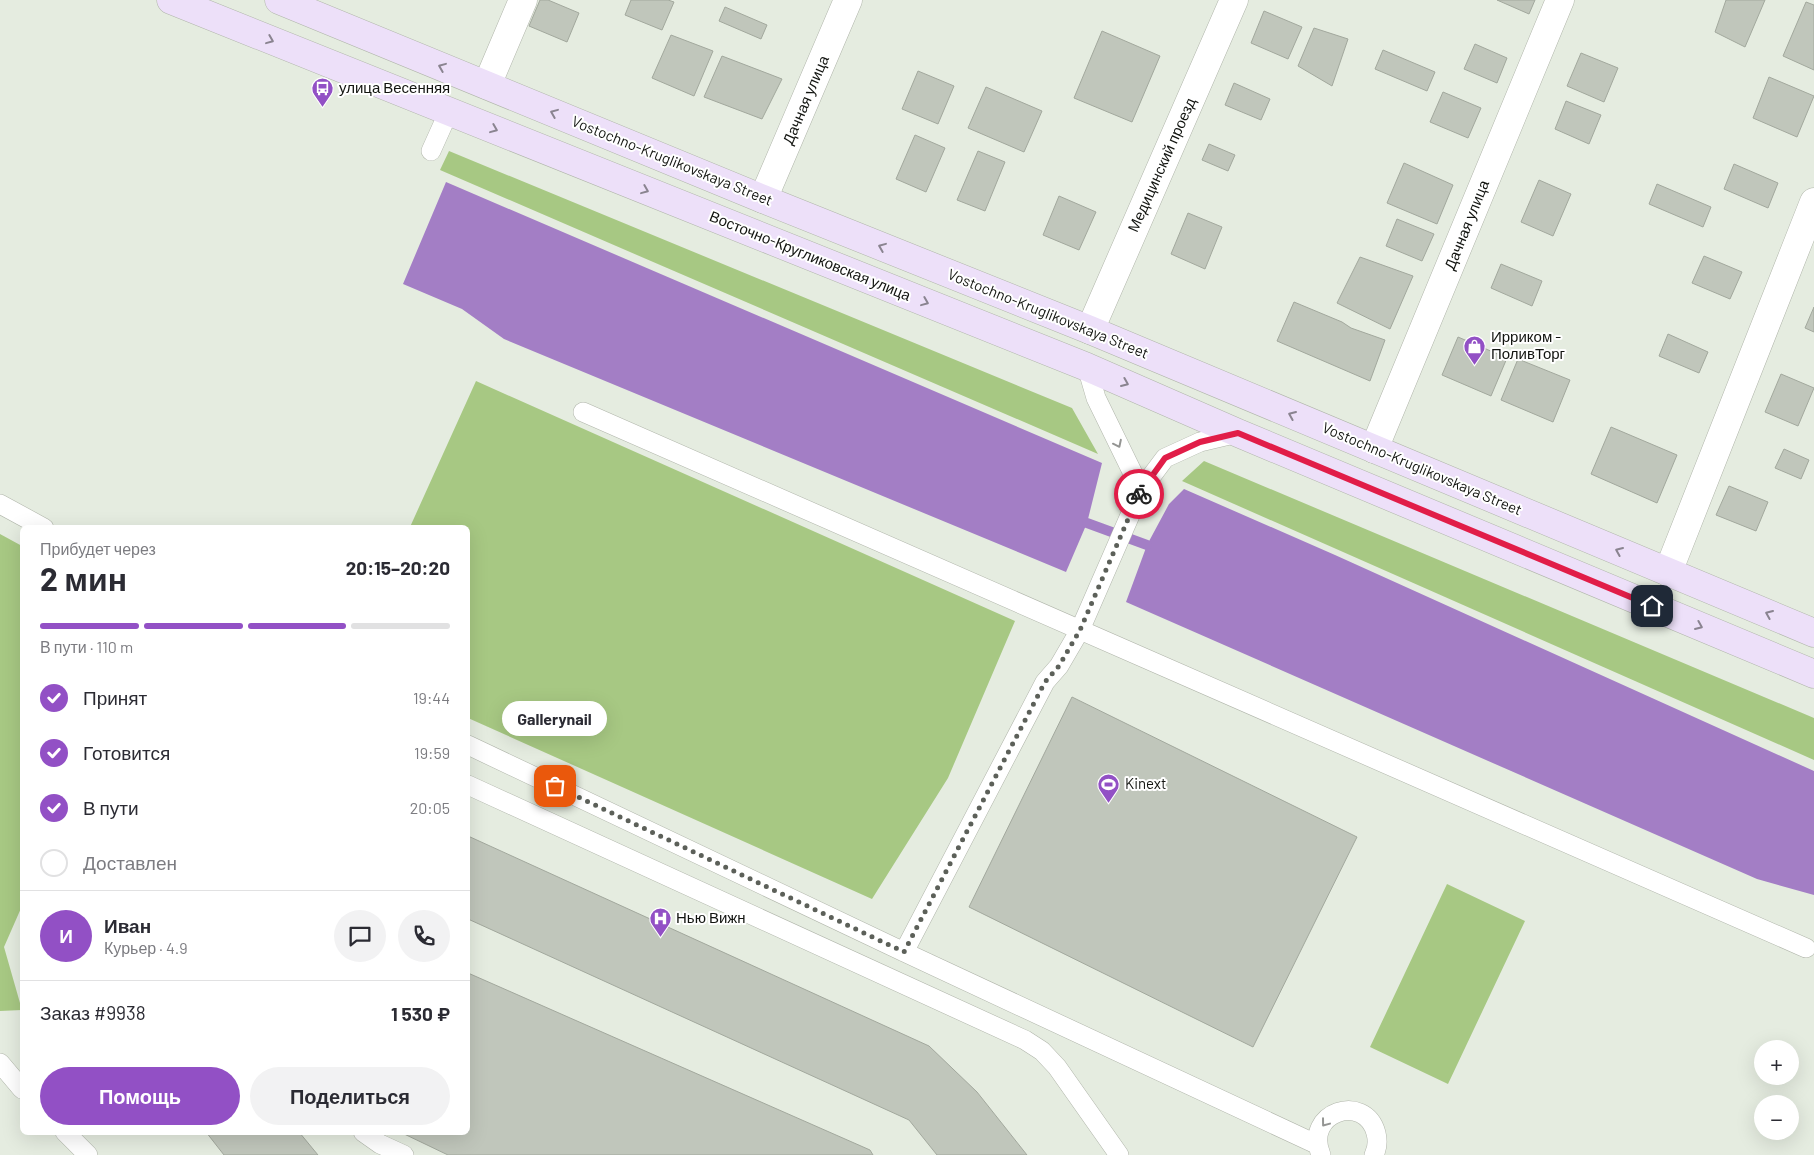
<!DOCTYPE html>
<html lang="ru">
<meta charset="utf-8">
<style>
body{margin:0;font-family:Barlow,sans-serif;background:#f2f2f3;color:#2b2b33;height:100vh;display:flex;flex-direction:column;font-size:19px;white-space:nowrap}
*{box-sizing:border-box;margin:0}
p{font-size:16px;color:#7c7c81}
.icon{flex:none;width:28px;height:28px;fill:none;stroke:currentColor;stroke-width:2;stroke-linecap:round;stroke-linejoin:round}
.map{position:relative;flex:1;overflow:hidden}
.details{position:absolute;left:20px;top:525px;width:450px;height:610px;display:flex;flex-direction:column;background:#fff;border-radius:8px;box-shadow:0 5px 20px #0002}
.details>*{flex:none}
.buttons{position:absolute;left:1754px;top:1040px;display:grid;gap:10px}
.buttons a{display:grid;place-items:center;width:45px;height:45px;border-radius:50%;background:#fff;box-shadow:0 5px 20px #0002;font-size:25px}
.pin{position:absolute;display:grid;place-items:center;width:42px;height:42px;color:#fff;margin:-21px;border-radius:10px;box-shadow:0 2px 8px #0006}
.courier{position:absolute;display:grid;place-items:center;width:50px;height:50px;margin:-25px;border:4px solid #e11d48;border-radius:50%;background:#fff;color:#222;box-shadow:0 1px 6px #0007}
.bubble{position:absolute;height:35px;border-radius:18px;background:#fff;box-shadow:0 5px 20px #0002;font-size:16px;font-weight:700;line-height:35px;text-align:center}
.head em{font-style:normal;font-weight:700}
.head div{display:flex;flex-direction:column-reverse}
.head{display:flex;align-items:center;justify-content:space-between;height:85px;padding:0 20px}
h1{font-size:32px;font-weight:700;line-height:38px}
.bar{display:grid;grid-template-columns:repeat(4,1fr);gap:8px 5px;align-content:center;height:60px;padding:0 20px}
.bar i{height:6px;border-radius:4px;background:#e1e1e2}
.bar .selected{background:#9250c5}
.bar p{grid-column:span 4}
.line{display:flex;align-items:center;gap:12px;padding:0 20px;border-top:1px solid #e1e1e2}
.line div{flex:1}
.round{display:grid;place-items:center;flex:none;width:52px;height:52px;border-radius:26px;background:#f2f2f3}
ol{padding:0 20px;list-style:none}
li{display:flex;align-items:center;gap:15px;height:55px}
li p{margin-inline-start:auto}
li .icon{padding:5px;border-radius:50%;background:#9250c5;color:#fff;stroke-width:4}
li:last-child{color:#7c7c81}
li i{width:28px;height:28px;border:2px solid #e1e1e2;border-radius:50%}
.button{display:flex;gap:10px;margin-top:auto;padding:10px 20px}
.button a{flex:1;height:58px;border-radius:30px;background:#9250c5;color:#fff;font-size:20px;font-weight:700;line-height:58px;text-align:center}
.button a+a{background:#f2f2f3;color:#2b2b33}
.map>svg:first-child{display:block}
.green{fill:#a7c883}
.water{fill:#a37ec5}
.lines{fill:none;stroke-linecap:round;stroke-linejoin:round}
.stream{stroke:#a37ec5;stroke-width:10}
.building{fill:#c0c6bb;stroke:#a2a89d}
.lane-casing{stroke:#b0b5aa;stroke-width:20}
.street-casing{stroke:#b0b5aa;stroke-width:29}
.secondary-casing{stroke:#b0b5aa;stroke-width:29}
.lane{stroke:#fff;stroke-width:19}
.street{stroke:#fff;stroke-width:28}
.secondary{stroke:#ede0f9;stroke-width:28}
.oneway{stroke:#8a8490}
.oneway2{stroke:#949593}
.done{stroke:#5c6059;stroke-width:5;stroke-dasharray:0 9}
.route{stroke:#e11d48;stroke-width:6}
.labels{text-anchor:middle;stroke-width:4;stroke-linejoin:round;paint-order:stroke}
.poi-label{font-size:15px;fill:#121410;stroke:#fff;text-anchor:start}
.street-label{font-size:15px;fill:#121410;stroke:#fff}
</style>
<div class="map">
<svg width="1814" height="1155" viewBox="0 0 1814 1155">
<rect width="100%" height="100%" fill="#e5ece0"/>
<!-- green -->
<path class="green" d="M449,151L1072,408L1098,454L440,170Z
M476,381L1015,621L948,778L872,899L468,718V528L410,527Z
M1204,461L1814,718V760L1182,481Z
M0,534L22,546V906L4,947L22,1010L0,1011Z
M1447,884L1525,921L1448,1084L1370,1047Z"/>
<!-- water -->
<path class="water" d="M446,182L1102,463L1087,523L1066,572L504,339L462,309L403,284Z
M1184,489L1335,555L1814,771V895L1757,879L1126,602L1147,545L1169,504Z"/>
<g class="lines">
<!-- stream -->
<path class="stream" d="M1087,523L1147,545"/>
</g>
<!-- building -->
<path class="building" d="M540,0H548L579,13L567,42L529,26Z
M631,0H668L674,2L662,30L625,15Z
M1497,0H1535L1529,14Z
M1726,0H1765L1745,47L1715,32Z
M1806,2L1814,5V70L1783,56Z
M725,7L767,25L761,39L719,21Z
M1264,11L1302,27L1288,59L1251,43Z
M1314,28L1348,39L1332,86L1298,66Z
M1102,31L1160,56L1132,122L1074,98Z
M671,35L713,51L694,96L652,78Z
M1475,44L1507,58L1497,83L1464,69Z
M1383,50L1435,72L1427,91L1375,69Z
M1581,53L1618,68L1604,102L1567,86Z
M722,56L782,79L762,119L704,97Z
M918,71L954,86L938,124L902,109Z
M1769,77L1814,96L1797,137L1753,118Z
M1234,83L1270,99L1261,120L1225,105Z
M986,87L1042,111L1024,152L968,128Z
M1443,92L1481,108L1468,138L1430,122Z
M1566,101L1601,115L1589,144L1555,129Z
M915,135L945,148L926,192L896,179Z
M1209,144L1235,155L1228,171L1202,160Z
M978,151L1005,162L985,211L957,200Z
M1404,163L1453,185L1437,224L1387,203Z
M1734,164L1778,183L1768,208L1724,189Z
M1539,180L1571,194L1553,236L1521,222Z
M1657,184L1711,207L1703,227L1649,204Z
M1059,196L1096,212L1079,250L1043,235Z
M1188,213L1222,227L1205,269L1171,254Z
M1397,219L1434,234L1422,261L1386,246Z
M1704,256L1742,272L1730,299L1692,283Z
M1360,257L1413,276L1390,329L1337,303Z
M1501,264L1542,281L1532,306L1491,288Z
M1294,302L1342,322L1351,328L1385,340L1370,381L1277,341Z
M1814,307V332L1805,328Z
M1668,334L1708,352L1699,373L1659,356Z
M1458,337L1507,358L1491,396L1442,375Z
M1518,359L1570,380L1553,422L1501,400Z
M1781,374L1814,388L1798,426L1765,412Z
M1611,427L1677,455L1657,503L1591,474Z
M1784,449L1809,460L1801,479L1775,468Z
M1729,486L1768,502L1756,531L1716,515Z
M1072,697L1357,837L1253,1047L969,907Z
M468,836L929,1046L977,1092L1027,1155H937L909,1120L468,919Z
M468,973L870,1150L873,1155H448L400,1132H468Z
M206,1132H299L318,1155H224Z"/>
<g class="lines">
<defs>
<path id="lane" d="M431,151L449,111
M1087,367L1096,398L1141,490
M583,412L1806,948
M0,504L44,528
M468,745L904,952L1318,1145
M468,785L1025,1040L1042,1051L1057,1067L1119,1155
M904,952L1045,682L1059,666L1080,630L1141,490L1165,458L1200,442L1238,433
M0,1063L22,1089
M65,1132L88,1155
M363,1132L380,1144L404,1155
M1321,1155C1303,1112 1365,1092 1376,1133C1378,1141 1378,1147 1374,1155"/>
<path id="street" d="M487,85L523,0
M763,199L848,0
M1090,330L1234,0
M1374,449L1560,0
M1668,572L1814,202"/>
<path id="secondary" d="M171,0L1087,367L1238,433L1814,674
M279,0L763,199L1090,330L1814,633"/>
</defs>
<!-- lane casing -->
<use href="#lane" class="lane-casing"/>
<!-- street casing -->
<use href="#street" class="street-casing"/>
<!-- secondary casing -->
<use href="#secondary" class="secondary-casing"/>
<!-- lane -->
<use href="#lane" class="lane"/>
<!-- street -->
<use href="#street" class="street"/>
<!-- secondary -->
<use href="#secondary" class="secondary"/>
</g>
<!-- one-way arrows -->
<defs><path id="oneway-chevron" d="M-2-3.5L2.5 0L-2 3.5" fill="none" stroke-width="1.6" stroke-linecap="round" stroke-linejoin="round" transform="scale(1.25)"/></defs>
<g class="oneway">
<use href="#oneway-chevron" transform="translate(270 40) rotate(22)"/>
<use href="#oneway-chevron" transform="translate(442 67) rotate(-158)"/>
<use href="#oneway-chevron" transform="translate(554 113) rotate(-158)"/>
<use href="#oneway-chevron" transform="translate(494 129) rotate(22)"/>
<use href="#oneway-chevron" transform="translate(645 190) rotate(22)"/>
<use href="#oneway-chevron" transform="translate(882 247) rotate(-158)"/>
<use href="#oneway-chevron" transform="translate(925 302) rotate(22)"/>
<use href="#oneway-chevron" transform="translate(1125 383) rotate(23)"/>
<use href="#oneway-chevron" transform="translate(1292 415) rotate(-157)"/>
<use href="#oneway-chevron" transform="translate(1619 551) rotate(-157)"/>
<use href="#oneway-chevron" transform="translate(1769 614) rotate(-157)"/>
<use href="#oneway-chevron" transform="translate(1699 626) rotate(23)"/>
</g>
<g class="oneway2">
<use href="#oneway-chevron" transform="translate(1118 444) rotate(64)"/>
<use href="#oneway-chevron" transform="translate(1325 1123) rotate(127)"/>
</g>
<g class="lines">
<!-- done -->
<path class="done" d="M555,786L904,952L1045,682L1059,666L1080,630L1139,494"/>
<!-- route -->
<path class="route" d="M1139,494L1165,458L1200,442L1238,433L1652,606"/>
</g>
<!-- icons -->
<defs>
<symbol id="bus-pin" viewBox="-11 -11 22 30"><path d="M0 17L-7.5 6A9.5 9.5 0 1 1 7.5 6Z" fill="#9250c5" stroke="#fff"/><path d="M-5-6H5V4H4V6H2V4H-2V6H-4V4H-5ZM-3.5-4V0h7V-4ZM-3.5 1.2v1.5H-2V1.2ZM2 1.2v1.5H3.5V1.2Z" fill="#fff"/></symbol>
<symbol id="shop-pin" viewBox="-11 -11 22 30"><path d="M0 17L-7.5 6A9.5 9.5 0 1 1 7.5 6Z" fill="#9250c5" stroke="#fff"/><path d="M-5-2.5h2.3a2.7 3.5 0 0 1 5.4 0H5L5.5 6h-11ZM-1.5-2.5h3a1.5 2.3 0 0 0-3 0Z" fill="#fff"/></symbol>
<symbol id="stadium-pin" viewBox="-11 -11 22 30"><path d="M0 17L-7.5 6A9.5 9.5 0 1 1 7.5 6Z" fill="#9250c5" stroke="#fff"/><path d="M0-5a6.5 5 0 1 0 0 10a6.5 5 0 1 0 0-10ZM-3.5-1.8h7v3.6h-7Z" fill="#fff"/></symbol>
<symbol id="hospital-pin" viewBox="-11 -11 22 30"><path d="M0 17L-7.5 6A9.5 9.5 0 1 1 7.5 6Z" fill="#9250c5" stroke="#fff"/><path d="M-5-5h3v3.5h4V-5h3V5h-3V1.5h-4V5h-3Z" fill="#fff"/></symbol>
</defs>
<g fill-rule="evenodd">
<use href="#bus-pin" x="310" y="76" width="25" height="34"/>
<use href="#shop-pin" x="1462" y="334" width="25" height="34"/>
<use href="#stadium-pin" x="1096" y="772" width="25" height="34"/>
<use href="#hospital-pin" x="648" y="906" width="25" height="34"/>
</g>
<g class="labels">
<!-- poi labels -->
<g class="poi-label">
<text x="339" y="93">улица Весенняя</text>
<text x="1491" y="342">Ирриком -<tspan x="1491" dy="17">ПоливТорг</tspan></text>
<text x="1125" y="789">Kinext</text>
<text x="676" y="923">Нью Вижн</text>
</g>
<!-- street labels -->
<g class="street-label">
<text transform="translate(806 100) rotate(-67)" y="5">Дачная улица</text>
<text transform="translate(672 161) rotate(22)" y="5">Vostochno-Kruglikovskaya Street</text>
<text transform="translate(1162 165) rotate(-66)" y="5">Медицинский проезд</text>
<text transform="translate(1467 225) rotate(-68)" y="5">Дачная улица</text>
<text transform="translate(810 256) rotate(22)" y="5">Восточно-Кругликовская улица</text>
<text transform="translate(1048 314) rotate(22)" y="5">Vostochno-Kruglikovskaya Street</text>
<text transform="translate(1422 469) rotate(23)" y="5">Vostochno-Kruglikovskaya Street</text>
</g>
</g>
</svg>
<div class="buttons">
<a>+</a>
<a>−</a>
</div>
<div class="pin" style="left:555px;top:786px;background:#ea580c"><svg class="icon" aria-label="bag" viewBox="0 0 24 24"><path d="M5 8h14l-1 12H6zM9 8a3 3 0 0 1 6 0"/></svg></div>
<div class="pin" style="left:1652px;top:606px;background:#1f2937"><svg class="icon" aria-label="home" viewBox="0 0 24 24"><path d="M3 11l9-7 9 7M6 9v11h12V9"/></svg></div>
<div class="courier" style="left:1139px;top:494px"><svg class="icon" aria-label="bike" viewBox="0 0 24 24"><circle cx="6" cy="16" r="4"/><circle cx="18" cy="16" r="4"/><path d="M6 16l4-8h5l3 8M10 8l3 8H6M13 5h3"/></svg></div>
<div class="bubble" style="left:502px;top:701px;width:105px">Gallerynail</div>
<section class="details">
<div class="head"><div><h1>2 мин</h1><p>Прибудет через</p></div><em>20:15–20:20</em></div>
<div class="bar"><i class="selected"></i><i class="selected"></i><i class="selected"></i><i></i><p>В пути · 110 m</p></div>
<ol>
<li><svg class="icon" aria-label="check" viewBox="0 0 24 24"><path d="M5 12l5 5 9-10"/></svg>Принят<p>19:44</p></li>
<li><svg class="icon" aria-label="check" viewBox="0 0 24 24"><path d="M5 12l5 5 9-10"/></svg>Готовится<p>19:59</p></li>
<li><svg class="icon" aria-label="check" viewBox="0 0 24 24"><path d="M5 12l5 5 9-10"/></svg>В пути<p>20:05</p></li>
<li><i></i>Доставлен</li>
</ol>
<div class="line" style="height:90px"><b class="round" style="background:#9250c5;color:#fff">И</b><div><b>Иван</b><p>Курьер · 4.9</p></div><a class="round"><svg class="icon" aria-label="chat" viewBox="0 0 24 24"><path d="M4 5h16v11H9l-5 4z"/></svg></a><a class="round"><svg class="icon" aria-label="phone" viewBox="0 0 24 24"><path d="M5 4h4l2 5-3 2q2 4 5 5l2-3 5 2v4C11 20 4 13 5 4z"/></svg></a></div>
<div class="line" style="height:65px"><div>Заказ #9938</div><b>1 530 ₽</b></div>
<div class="button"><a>Помощь</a><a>Поделиться</a></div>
</section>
</div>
